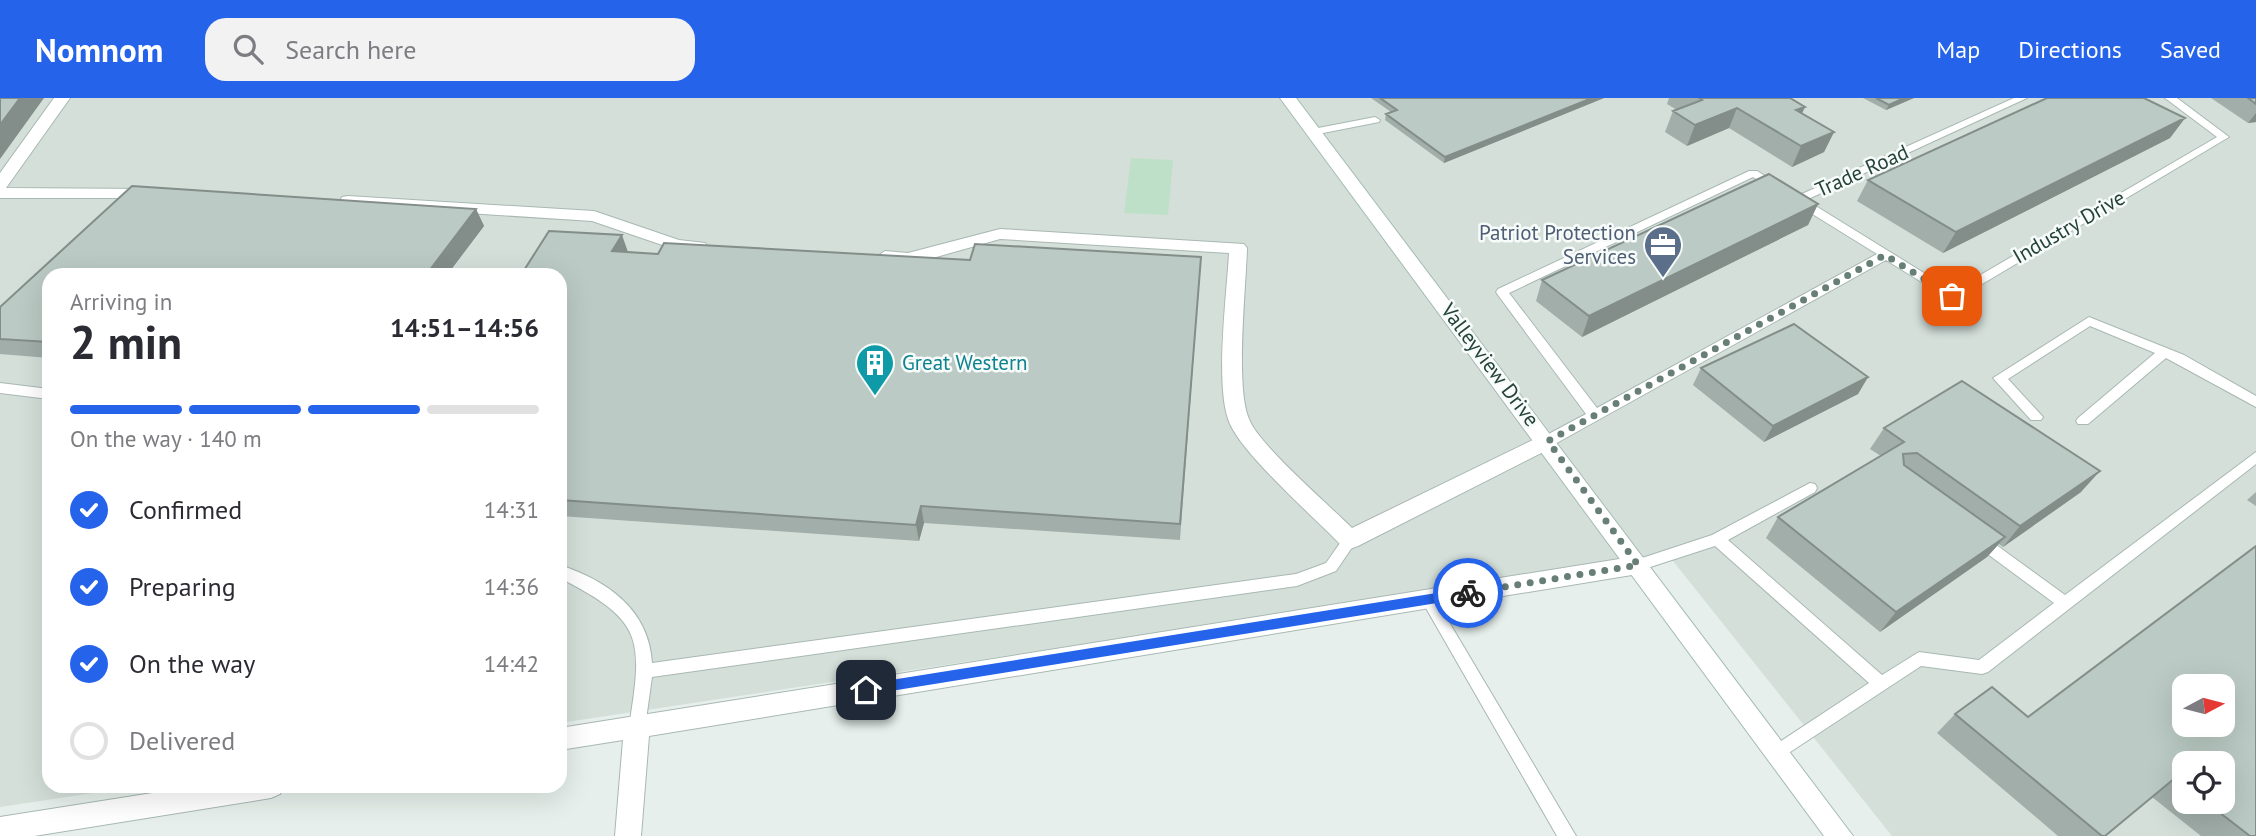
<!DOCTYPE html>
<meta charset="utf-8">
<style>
body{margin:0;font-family:"PT Sans",sans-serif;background:#f2f2f3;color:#2b2b33;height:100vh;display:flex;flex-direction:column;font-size:26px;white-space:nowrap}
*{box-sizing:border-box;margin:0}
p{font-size:23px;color:#7c7c81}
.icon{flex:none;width:38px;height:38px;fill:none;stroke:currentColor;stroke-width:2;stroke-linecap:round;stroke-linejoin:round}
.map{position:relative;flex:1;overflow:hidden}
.sheet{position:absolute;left:42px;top:170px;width:525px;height:525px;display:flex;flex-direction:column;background:#fff;border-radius:21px;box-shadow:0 7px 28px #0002}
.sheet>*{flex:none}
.needle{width:46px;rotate:83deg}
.tools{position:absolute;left:2172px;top:576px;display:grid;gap:14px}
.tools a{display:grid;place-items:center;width:63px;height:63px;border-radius:14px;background:#fff;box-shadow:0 7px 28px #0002;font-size:35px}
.pin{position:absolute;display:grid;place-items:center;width:60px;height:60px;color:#fff;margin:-30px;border-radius:14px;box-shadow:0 4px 10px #0006}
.courier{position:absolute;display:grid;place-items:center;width:70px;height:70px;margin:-35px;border:5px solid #2563eb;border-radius:50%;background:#fff;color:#222;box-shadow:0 2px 9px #0007}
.overview em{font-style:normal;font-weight:700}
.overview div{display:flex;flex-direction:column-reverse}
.overview{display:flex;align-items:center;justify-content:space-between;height:119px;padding:0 28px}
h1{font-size:46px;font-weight:700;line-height:52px}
.bar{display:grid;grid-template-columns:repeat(4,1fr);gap:10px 7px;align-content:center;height:84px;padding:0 28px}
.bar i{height:9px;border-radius:5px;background:#e1e1e2}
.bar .current{background:#2563eb}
.bar p{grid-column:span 4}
ol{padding:0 28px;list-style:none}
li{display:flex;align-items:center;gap:21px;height:77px}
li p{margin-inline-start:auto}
li .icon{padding:7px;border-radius:50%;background:#2563eb;color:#fff;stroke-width:4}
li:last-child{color:#7c7c81}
li i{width:38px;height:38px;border:4px solid #e1e1e2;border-radius:50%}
header{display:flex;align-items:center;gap:42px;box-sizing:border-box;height:98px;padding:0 35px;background:#2563eb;color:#fff}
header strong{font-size:33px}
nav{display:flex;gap:38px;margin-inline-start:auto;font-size:24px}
.search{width:490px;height:63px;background:#f2f2f3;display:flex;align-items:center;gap:18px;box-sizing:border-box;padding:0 24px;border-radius:21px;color:#7c7c81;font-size:26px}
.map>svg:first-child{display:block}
.built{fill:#d4dfda;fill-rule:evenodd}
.green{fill:#bfe0c8}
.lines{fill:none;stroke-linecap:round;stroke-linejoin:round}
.lane-casing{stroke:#a8b8b2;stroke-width:2}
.street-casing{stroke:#a8b8b2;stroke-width:2}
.secondary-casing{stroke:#a4bbb3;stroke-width:2}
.lane{fill:#fff;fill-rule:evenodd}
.street{fill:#fff;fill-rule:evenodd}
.secondary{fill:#fff;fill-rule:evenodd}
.wall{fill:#a1aea9;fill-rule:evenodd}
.shaded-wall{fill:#838d89}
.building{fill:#bbcac4;stroke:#838d89;stroke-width:2;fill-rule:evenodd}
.route{fill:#2563eb}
.done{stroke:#687f78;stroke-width:7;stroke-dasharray:0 12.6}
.labels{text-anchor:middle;stroke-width:5;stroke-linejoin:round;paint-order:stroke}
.street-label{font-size:21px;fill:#24423a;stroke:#f7fbf9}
.service-label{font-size:21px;fill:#4e5e75;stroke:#f7fbf9;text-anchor:end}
.culture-label{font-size:21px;fill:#0d838f;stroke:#f7fbf9;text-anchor:start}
</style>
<header>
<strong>Nomnom</strong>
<div class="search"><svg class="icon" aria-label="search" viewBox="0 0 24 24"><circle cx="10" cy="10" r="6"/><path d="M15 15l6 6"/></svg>Search here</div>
<nav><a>Map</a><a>Directions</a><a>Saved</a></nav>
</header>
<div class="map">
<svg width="2256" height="738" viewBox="0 0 2256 738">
<rect width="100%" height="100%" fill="#e6efeb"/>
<!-- built -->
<path class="built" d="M0,0H2256V738H1892L1669,458L560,625V177H49V688H140L0,709ZM2184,588H2222V626H2184ZM2184,665H2222V704H2184Z"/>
<!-- green -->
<path class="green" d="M1131,60L1173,62L1168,117L1124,115Z"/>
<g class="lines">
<defs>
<path id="lane" d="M2014,0H2027L1806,102L1953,193L2217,39L2165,0H2177L2229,39L1957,201H1949L1886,162L1553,347H1543L1541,343L1543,339L1586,316L1498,197L1496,194L1498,191L1749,73H1757L1780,87V91H1772L1753,79L1509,195L1597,310L1877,156L1793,104V100Z
M1375,19L1380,22L1379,24L1313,37L1308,34L1313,31Z
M2089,219L2184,257L2256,298V309L2166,260L2088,326H2078L2076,323L2078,320L2155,255L2090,228L2008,281L2043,319L2041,322H2031L1993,280Z
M0,285L49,291V301L0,295Z
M2256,354V366L1988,574L1982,576L1921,568L1778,662L1772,659L1770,654L1772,649L1869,585L1715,448L1638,473L1633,471L1630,467L1633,463L1712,437L1810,385L1815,386L1817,390L1815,394L1728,442L1882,577L1919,554L1979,562L2054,505L1974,446L1972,442L1974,438H1984L2065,497Z
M1350,436L1355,438L1357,442L1336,473L1297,488L652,579L645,629L643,634L637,636L631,634L629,629C643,540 644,523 560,480V467C608,483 649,512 652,565L1296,476L1326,465L1345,438Z
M1428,495L1433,497L1576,738H1557L1423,505L1420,501L1423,497Z"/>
<path id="street" d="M54,0H70L6,90L152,91L158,92L160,96L158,100H0V75Z
M348,98L594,113L679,142L705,145L708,149L699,154L677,152L592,123L342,107L340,103L342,99Z
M1000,131L1244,146L1247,150C1246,190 1235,289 1249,321C1258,346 1330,408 1352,430L1541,338H1555L1558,343L1555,348L1358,448L1350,451L1342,448C1314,419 1245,359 1230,326C1214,292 1227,195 1229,155L1000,141L908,167L885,165L876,159L885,153L908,155Z
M1638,458L1646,461L1649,467L1646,473L1638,476L649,638L641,738H615L623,642L560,652V630Z
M197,688H284L280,696L271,700L34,738H0V719Z"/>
<path id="secondary" d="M1280,0H1296L1853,738H1824Z"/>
</defs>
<!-- lane casing -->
<use href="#lane" class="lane-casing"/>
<!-- street casing -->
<use href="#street" class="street-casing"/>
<!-- secondary casing -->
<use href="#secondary" class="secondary-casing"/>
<!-- lane -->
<use href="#lane" class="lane"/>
<!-- street -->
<use href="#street" class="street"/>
<!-- secondary -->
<use href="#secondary" class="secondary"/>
</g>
<!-- wall -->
<path class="wall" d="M1371,0H1604L1444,65L1385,22L1386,16L1391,14Z
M1669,0H1790L1802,16L1834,34L1824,54L1792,69L1729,30L1687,48L1665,34L1673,13L1677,12L1667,6Z
M1863,0H1914L1886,12Z
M2211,0H2256V24L2248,25Z
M2185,20L2170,40L1943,155L1857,103L1868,82Z
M132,88L476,111L484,128L447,177H49V260L0,256V209Z
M1818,106L1808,127L1582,239L1536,203L1542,182Z
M628,154L658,156L970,162L1201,159L1180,442L924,425L919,443L560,418V177Z
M1701,270L1868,279L1858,296L1764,344L1693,287Z
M1884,330L2081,394L2003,449L1999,446L1987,459L1880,534L1766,440L1778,419L1881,358L1870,351Z
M2256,394V408L2247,402Z
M2256,448V738H2201L2152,699L2105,738H2058L1937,635L1955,616L2028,619ZM2184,665L2222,704H2184Z"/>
<!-- shaded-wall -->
<path class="shaded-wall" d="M20,0H44L0,61V27Z
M1592,0H1604L1444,65L1445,59Z
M1904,0H1914L1886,12L1889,7Z
M1805,9L1796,29V12Z
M1737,10L1729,30L1687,48L1695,27Z
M2256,15V24L2248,25Z
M2185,20L2170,40L1943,155L1956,134Z
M1834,34L1824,54L1792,69L1801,48Z
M1818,106L1808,127L1582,239L1589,218Z
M476,111L484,128L447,177H426Z
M622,137L628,154L612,153Z
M1868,279L1858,296L1764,344L1773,328Z
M2100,373L2081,394L2003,449L2020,428Z
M921,408L924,425L919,443L916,427Z
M2005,439L1987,459L1880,534L1896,514Z"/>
<!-- building -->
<path class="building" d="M0,0H20L0,27Z
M1380,0H1592L1445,59L1386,16L1397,12Z
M1699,0H1790L1805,9L1796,12L1834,34L1801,48L1737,10L1695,27L1673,13L1702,2Z
M1876,0H1904L1889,7Z
M2047,0H2144L2185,20L1956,134L1868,82Z
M2248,0H2256V6Z
M1769,76L1818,106L1589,218L1542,182Z
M132,88L476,111L426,177H49V244L0,241V209Z
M549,133L622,137L612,153L658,156L664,145L970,162L975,146L1201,159L1180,426L921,408L916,427L560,402V177H521Z
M1794,226L1868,279L1773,328L1701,270Z
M1962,283L2100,373L2020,428L1917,355L1903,356L1904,367L2005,439L1896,514L1778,419L1904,344L1884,330Z
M2256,448V738H2250L2206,704H2222V665H2184V687L2175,680L2105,738H2102L1955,616L1992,589L2028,619ZM2184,588H2222V626H2184Z"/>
<!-- route -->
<path class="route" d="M1468,490L1474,495L1468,500L866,597L860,592L866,586Z"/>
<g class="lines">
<!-- done -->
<path class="done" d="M1468,495L1638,467L1548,343L1885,157L1952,198"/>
</g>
<!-- icons -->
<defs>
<symbol id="office-pin" viewBox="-11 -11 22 30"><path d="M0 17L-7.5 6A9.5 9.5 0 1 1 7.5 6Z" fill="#5c6f8a" stroke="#f7fbf9"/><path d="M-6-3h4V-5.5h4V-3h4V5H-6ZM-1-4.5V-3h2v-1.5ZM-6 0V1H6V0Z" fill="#fff"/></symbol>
<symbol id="building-pin" viewBox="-11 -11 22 30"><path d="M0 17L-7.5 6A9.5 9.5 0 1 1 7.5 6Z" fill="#0f9aa8" stroke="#f7fbf9"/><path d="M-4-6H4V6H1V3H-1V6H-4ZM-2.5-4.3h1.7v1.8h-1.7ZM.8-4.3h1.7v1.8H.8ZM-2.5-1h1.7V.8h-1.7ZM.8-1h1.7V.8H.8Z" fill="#fff"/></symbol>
</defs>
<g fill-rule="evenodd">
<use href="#office-pin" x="1641" y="125" width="44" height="60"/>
<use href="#building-pin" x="853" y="243" width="44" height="60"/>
</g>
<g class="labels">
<!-- street labels -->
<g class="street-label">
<text transform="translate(1862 73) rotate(-24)" y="7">Trade Road</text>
<text transform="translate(2069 129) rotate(-30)" y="7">Industry Drive</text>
<text transform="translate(1490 267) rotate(53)" y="7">Valleyview Drive</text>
</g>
<!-- service labels -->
<g class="service-label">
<text x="1636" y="142">Patriot Protection<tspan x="1636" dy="24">Services</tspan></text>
</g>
<!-- culture labels -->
<g class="culture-label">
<text x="902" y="272">Great Western</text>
</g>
</g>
</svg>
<div class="tools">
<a><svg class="needle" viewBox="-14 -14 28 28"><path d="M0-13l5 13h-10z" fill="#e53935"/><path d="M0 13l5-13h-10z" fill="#7c7c81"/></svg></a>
<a><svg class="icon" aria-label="locate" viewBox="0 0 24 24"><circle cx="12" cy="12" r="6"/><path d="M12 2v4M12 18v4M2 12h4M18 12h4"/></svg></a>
</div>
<div class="pin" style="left:1952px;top:198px;background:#ea580c"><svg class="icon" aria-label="bag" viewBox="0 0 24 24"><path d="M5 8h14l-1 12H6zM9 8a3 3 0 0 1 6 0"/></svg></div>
<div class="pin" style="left:866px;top:592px;background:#1f2937"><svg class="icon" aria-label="home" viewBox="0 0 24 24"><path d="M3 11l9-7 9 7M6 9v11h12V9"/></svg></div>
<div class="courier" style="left:1468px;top:495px"><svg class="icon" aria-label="bike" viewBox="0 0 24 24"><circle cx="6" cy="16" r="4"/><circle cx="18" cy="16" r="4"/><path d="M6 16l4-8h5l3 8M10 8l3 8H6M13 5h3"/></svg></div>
<section class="sheet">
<div class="overview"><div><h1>2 min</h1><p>Arriving in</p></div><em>14:51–14:56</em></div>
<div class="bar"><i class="current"></i><i class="current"></i><i class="current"></i><i></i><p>On the way · 140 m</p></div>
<ol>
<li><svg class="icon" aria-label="check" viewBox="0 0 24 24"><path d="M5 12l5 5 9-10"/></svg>Confirmed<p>14:31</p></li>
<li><svg class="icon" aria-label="check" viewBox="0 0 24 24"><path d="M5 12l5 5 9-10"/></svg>Preparing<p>14:36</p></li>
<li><svg class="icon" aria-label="check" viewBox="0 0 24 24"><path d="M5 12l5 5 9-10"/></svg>On the way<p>14:42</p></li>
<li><i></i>Delivered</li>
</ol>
</section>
</div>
